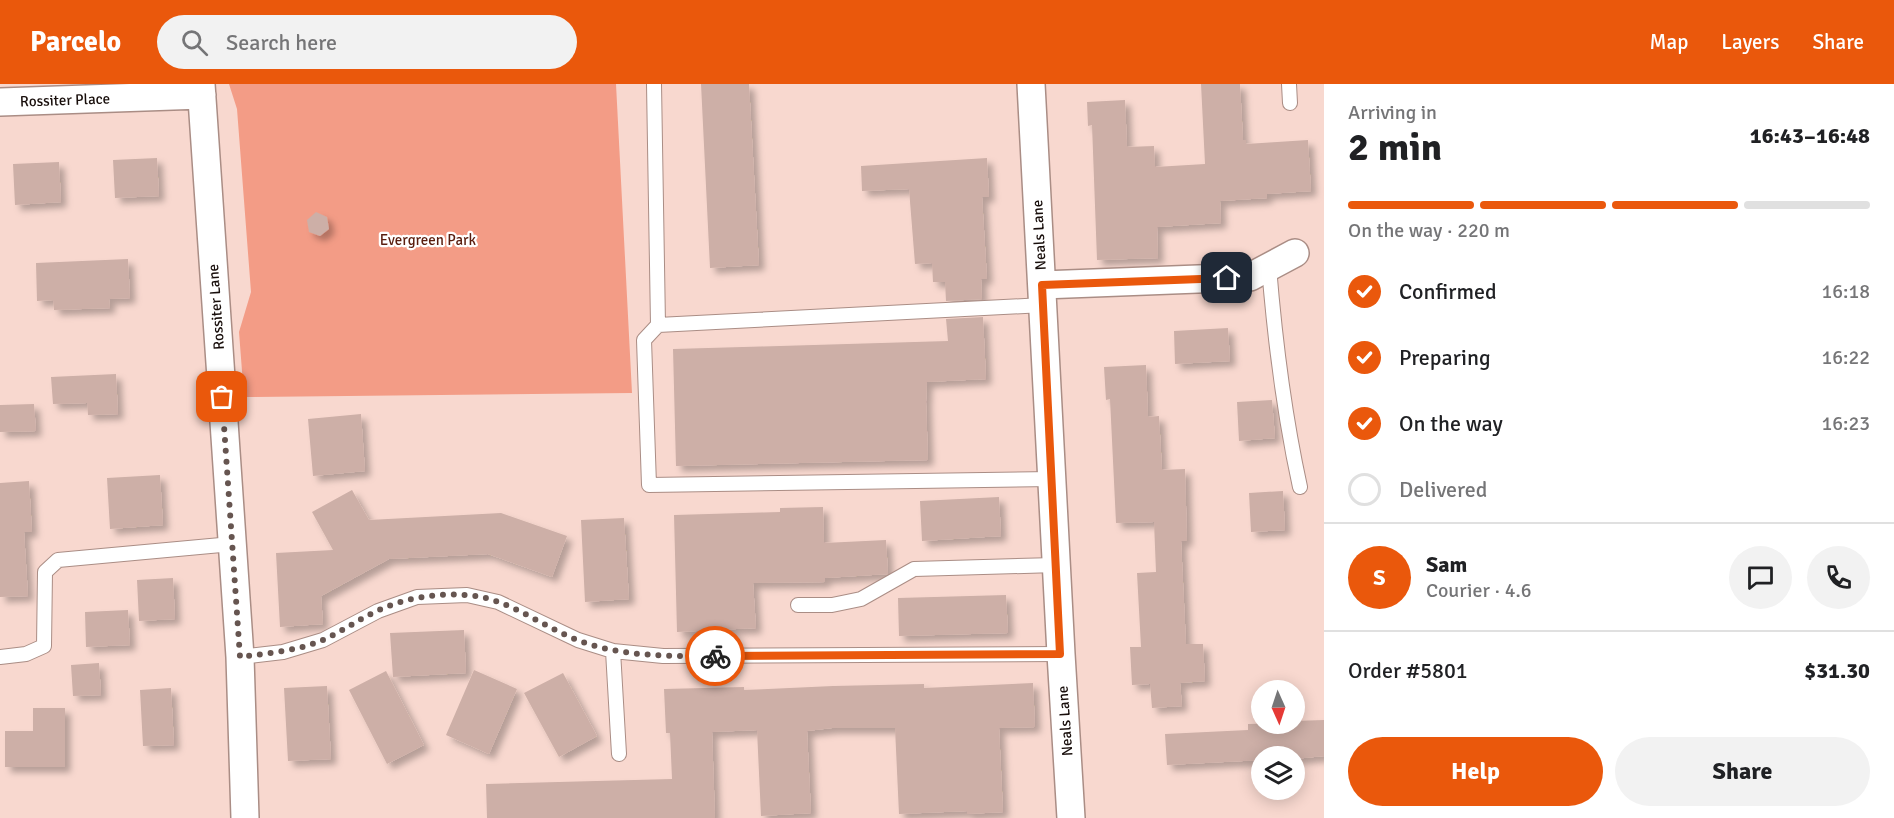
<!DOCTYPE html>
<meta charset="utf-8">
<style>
body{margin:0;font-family:Signika,sans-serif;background:#f2f2f2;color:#202124;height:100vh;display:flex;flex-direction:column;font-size:22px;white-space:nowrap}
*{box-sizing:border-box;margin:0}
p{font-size:20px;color:#757577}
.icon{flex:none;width:33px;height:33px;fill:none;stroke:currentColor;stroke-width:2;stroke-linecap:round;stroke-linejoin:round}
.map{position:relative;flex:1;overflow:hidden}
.side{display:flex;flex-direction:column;background:#fff;width:570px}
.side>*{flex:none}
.needle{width:39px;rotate:177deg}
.tools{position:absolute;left:1251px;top:596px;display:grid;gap:12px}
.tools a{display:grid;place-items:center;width:54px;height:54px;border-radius:50%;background:#fff;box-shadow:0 3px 15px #0003;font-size:30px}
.pin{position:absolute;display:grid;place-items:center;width:51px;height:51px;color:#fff;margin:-26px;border-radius:12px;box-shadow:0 3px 9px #0006}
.courier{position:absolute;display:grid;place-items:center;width:60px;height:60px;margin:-30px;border:4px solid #ea580c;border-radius:50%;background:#fff;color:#222;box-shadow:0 2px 8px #0007}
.head em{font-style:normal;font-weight:700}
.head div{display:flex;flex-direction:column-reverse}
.head{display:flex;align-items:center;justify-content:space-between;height:102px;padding:0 24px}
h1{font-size:39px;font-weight:700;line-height:45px}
.bar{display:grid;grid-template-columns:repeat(4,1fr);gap:9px 6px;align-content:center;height:72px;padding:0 24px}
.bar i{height:8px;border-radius:4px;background:#e0e0e0}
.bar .selected{background:#ea580c}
.bar p{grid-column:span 4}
.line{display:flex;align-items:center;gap:15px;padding:0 24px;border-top:2px solid #e0e0e0}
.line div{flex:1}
.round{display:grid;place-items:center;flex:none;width:63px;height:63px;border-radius:32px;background:#f2f2f2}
ol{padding:0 24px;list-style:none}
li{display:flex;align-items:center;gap:18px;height:66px}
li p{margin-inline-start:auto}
li .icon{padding:6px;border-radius:50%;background:#ea580c;color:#fff;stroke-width:4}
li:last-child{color:#757577}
li i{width:33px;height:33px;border:3px solid #e0e0e0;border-radius:50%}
.action{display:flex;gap:12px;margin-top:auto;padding:12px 24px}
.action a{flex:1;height:69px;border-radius:36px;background:#ea580c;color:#fff;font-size:24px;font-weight:700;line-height:69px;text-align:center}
.action a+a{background:#f2f2f2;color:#202124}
header{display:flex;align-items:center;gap:36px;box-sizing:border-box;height:84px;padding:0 30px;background:#ea580c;color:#fff}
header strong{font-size:28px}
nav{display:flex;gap:33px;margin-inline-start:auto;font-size:21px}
.search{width:420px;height:54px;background:#f2f2f2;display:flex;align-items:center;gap:15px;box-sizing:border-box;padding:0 21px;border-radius:33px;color:#757577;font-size:22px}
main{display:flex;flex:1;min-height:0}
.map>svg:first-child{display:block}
.green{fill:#f39c86}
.building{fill:#cdafa7;filter:url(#shadow)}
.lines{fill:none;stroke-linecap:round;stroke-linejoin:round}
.lane-casing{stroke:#aa8d85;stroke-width:16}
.street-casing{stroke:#aa8d85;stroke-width:30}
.lane{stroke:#fff;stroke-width:14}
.street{stroke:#fff;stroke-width:27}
.done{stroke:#665550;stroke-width:6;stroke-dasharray:0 10.8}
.route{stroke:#ea580c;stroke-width:8}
.labels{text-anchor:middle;stroke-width:4.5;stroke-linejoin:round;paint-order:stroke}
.street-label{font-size:15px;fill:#180e0b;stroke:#fff}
.park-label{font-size:15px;fill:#5a1e0f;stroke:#fff}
</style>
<header>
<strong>Parcelo</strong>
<div class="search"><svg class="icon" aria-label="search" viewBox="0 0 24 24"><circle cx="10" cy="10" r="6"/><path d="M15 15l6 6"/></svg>Search here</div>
<nav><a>Map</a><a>Layers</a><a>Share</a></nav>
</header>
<main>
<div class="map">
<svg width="1324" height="734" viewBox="0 0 1324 734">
<defs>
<filter id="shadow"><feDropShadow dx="5.5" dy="5.5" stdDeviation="3" flood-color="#0004"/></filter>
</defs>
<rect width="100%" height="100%" fill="#f8d8cf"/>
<!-- green -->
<path class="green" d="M229,0H616L632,309L244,313L239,248L251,208L237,25Z"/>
<!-- building -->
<path class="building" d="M701,0H749L759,181L710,184Z
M1201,0H1240L1243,56H1246V60L1308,56L1311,107L1267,110V114L1220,117L1221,139L1157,143L1158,174L1097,176L1092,41L1088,42L1087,18L1125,16L1127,63L1154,62L1155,83L1205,80Z
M157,74L159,112L115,114L113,76Z
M987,74L989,113H982L987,195H981L982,215L946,217L945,198H933L932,179L915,180L909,105L862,107L861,82Z
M59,78L61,118L15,121L13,80Z
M316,128L327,133L329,145L320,152L309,148L307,136Z
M128,175L130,214L109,215L110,224L54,226L53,216L37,217L36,179Z
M983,233L986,295L927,298L926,318L928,376L676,382L673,265L948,257L946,235Z
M1228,244L1230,277L1175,280L1174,247Z
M1146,281L1148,333L1159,332L1162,386L1185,385L1187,457H1181L1186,560H1203L1205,597L1180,599L1182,622L1152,624L1150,600L1132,601L1130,563H1141L1137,489L1156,488L1154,438L1116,439L1110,315L1106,316L1104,283Z
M116,290L118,330L88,331L87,319L53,320L51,293Z
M1272,316L1275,354L1239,357L1237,318Z
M34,320L36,347L0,348V321Z
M361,330L365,387L313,392L308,335Z
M160,391L163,441L110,445L107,394Z
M29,397L32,448H24L28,512L0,513V399Z
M352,406L369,436L501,429L567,452L552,493L488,470L389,475L321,512L323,540L280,543L276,469L333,466L312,428Z
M1283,407L1285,446L1251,448L1249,409Z
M999,413L1001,452L922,457L920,417Z
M823,423L824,459L886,456L888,490L825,494V498L753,499L756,544L677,548L674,431L780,428V424Z
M624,434L629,515L585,518L581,436Z
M173,494L175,535L139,537L137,496Z
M1006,511L1008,549L899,552L898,514Z
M128,526L130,561L86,563L85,528Z
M464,546L466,589L393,593L390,549Z
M99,579L101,611L73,612L71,581Z
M474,586L517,605L489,670L446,651Z
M386,587L424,661L387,680L349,606Z
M563,589L597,652L559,673L524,609Z
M1033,599L1035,643L999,644L1003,728L967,730V727L899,730L895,644H832L807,647L811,729L761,732L757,646L712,648L715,734H487L486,700L672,695L670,649H666L664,605L744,603V606L833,602L924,600V604Z
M327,602L331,675L288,677L284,604Z
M171,604L174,661L143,662L140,606Z
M33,624H65V683H5V647H33Z
M1324,636V672L1294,675V672H1262V676L1167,681L1165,650L1248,646V640L1294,639V637Z"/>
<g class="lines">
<defs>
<path id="lane" d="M654,0L658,241
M1289,0L1290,19
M1269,183C1275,257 1284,330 1300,403
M1043,221L658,241L644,256L649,401L1052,395
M798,521H832L861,515L914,485L1056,481
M613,567L619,670
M0,573L26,570L44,562L45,488L58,476L232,460
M240,573L283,568L323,556L378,527L417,513L467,511L498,518L578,556L613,567L663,572L1061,570"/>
<path id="street" d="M201,0L240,573L245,734
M1031,0L1061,570L1071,734
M0,18L202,11
M1042,201L1250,193L1295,169"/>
</defs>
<!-- lane casing -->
<use href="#lane" class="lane-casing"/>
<!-- street casing -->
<use href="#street" class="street-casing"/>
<!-- lane -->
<use href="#lane" class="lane"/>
<!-- street -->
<use href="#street" class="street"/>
</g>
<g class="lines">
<!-- done -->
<path class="done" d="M222,313L240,573C268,569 299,567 325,555C343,547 359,535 377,527C404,514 436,509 466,511C507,513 542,543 580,557C623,573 669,572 715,572"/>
<!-- route -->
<path class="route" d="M715,572L1060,570L1042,201L1227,194"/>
</g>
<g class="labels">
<!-- street labels -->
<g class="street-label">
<text transform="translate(65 16) rotate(-2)" y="5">Rossiter Place</text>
<text transform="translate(1039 151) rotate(-93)" y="5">Neals Lane</text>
<text transform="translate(216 223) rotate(-94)" y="5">Rossiter Lane</text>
<text transform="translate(1065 637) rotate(-94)" y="5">Neals Lane</text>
</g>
<!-- park labels -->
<g class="park-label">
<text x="428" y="161">Evergreen Park</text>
</g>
</g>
</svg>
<div class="tools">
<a><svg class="needle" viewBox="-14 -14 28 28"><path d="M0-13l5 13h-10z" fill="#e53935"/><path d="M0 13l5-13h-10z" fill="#757577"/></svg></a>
<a><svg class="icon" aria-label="layers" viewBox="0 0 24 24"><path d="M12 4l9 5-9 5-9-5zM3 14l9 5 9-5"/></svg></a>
</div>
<div class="pin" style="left:222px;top:313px;background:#ea580c"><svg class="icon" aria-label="bag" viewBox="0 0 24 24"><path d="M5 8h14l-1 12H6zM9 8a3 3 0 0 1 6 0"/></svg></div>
<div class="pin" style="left:1227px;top:194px;background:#1f2937"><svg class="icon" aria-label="home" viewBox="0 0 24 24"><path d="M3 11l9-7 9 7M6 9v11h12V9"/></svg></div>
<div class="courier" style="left:715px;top:572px"><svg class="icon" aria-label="bike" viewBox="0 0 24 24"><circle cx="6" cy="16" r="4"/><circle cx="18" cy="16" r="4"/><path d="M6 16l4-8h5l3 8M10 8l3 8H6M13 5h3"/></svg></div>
</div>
<section class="side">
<div class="head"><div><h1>2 min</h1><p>Arriving in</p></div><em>16:43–16:48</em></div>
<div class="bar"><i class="selected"></i><i class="selected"></i><i class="selected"></i><i></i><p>On the way · 220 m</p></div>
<ol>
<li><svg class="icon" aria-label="check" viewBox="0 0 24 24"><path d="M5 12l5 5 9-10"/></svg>Confirmed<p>16:18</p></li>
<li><svg class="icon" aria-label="check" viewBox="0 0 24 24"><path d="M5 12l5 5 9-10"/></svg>Preparing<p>16:22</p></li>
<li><svg class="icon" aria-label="check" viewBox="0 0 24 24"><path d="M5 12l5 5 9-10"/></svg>On the way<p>16:23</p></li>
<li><i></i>Delivered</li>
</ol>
<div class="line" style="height:108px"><b class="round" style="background:#ea580c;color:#fff">S</b><div><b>Sam</b><p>Courier · 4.6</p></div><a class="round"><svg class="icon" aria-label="chat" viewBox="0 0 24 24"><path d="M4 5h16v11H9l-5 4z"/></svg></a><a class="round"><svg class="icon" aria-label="phone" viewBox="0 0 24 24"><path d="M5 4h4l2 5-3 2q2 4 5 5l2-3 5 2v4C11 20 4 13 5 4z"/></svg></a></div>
<div class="line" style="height:78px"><div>Order #5801</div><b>$31.30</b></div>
<div class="action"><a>Help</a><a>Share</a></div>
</section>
</main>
